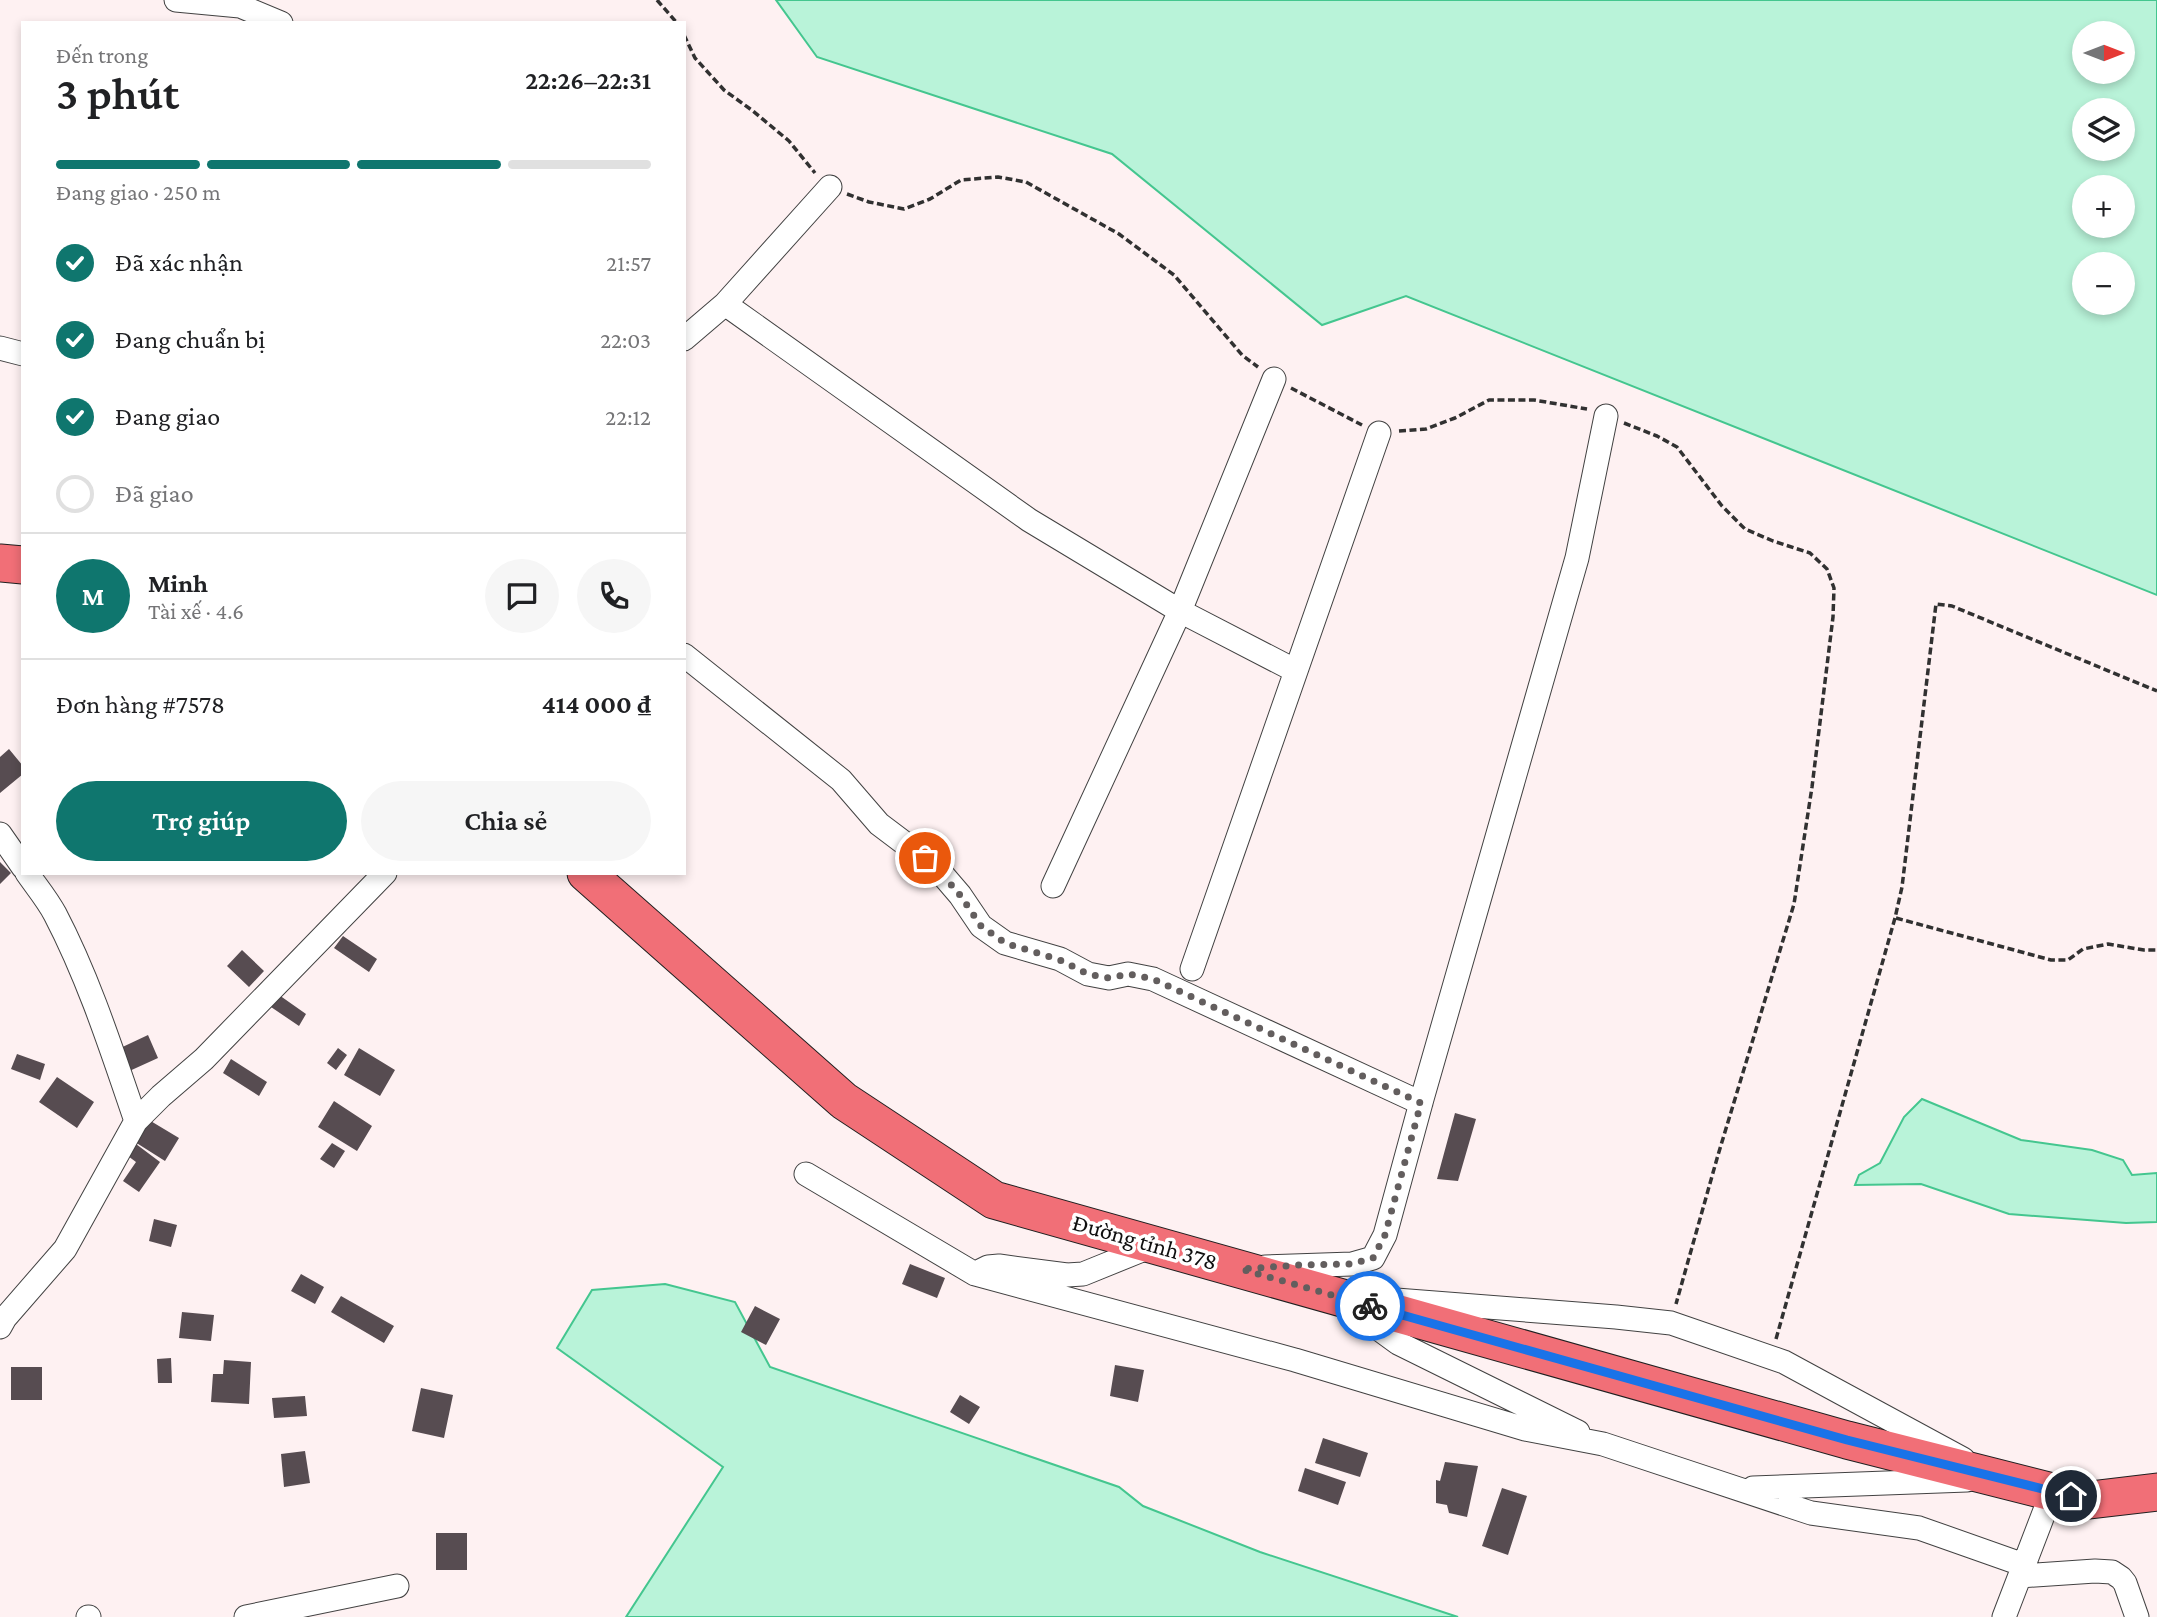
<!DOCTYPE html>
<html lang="vi">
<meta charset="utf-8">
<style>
body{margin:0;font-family:"Crimson Pro",serif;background:#f6f6f6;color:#202124;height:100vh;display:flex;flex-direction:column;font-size:26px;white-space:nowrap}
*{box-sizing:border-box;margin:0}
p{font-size:23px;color:#757577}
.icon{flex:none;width:38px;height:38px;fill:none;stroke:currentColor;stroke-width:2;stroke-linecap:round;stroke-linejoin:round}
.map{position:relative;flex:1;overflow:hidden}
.sheet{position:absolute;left:21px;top:21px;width:665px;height:854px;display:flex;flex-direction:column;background:#fff;border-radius:0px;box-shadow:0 4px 10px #0003}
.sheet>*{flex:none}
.needle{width:46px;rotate:90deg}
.fabs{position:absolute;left:2072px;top:21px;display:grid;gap:14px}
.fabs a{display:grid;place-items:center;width:63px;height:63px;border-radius:50%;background:#fff;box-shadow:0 4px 10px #0003;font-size:35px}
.pin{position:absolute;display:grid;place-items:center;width:60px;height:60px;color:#fff;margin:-30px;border:4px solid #fff;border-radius:50%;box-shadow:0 2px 7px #0007}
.courier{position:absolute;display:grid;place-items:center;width:70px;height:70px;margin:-35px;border:5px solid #1a73e8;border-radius:50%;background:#fff;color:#222;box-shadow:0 2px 9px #0007}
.summary em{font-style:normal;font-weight:600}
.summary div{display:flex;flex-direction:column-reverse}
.summary{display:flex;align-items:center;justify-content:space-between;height:119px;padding:0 35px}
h1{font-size:46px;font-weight:600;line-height:52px}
.bar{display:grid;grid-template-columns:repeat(4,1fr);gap:10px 7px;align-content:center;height:84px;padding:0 35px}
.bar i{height:9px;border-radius:5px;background:#e0e0e0}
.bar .active{background:#0f766e}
.bar p{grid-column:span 4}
.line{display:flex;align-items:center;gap:18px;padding:0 35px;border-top:2px solid #e0e0e0}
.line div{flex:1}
.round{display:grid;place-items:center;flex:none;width:74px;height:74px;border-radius:37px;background:#f6f6f6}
ol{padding:0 35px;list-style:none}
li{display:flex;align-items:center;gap:21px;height:77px}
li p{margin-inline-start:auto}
li .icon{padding:7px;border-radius:50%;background:#0f766e;color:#fff;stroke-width:4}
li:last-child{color:#757577}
li i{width:38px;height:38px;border:4px solid #e0e0e0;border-radius:50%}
.cta{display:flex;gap:14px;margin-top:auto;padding:14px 35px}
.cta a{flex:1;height:80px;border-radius:42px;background:#0f766e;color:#fff;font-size:28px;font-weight:600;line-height:80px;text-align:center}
.cta a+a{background:#f6f6f6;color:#202124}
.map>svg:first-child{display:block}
.water{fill:#b9f3d9;stroke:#44c68f;stroke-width:2;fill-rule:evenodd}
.building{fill:#574c51}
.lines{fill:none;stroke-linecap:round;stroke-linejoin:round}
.minor-casing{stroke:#424242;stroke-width:25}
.primary-casing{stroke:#202020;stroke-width:39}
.path{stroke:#313131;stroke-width:3.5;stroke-dasharray:7 3.5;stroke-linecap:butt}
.minor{stroke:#fff;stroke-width:23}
.primary{stroke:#f16f77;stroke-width:37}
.done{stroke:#635e5e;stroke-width:7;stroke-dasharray:0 12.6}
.route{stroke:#1a73e8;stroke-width:9}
.labels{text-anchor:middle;stroke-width:7;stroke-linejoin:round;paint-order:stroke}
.street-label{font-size:24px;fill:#0f0f0f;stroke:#fff}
</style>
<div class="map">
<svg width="2157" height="1617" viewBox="0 0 2157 1617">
<rect width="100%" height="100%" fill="#fef1f2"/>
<!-- water -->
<path class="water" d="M776,0H2157V595L1406,296L1322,325L1112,154L817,57ZM2084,33H2123V72H2084ZM2084,110H2123V149H2084ZM2084,187H2123V226H2084ZM2084,264H2123V303H2084Z
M1922,1099L2021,1140L2092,1150L2123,1160L2132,1175L2157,1173V1222L2126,1223L2009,1214L1921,1184L1855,1185L1859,1175L1880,1163L1904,1117Z
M665,1284L735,1302L770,1367L1119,1487L1143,1506L1260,1552L1458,1617H626L723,1467L557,1348L592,1290Z"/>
<!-- building -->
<path class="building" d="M9,749L23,766V774L0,793V757Z
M0,862L11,873L0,884Z
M343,936L377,959L369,972L334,948Z
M242,950L264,971L249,987L227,966Z
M279,995L306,1014L299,1026L271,1007Z
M148,1035L158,1058L125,1073L114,1051Z
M338,1048L347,1055L336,1070L327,1063Z
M359,1048L395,1070L380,1096L344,1075Z
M17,1054L45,1064L40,1080L11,1069Z
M231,1059L267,1082L259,1096L223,1073Z
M57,1077L94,1102L77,1128L39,1102Z
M334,1101L372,1126L357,1151L318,1127Z
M1455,1113L1476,1119L1458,1181L1437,1179Z
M149,1120L179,1138L165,1161L135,1142Z
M332,1143L345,1151L334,1168L320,1159Z
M136,1144L160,1162L139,1192L123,1181L136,1162L128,1156Z
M154,1219L177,1225L171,1247L149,1241Z
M910,1264L945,1278L937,1298L902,1284Z
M301,1274L324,1287L315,1304L291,1291Z
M341,1296L394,1326L384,1343L331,1312Z
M755,1306L780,1319L766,1345L741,1332Z
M182,1312L214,1315L211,1341L179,1338Z
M171,1358L172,1383H158L157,1359Z
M224,1360L251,1362L249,1404L211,1402L213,1374H223Z
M1115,1365L1144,1370L1138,1402L1110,1396Z
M11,1367H42V1400H11Z
M421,1388L453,1395L444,1438L412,1431Z
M960,1395L980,1407L969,1424L950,1412Z
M305,1396L307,1416L274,1418L272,1398Z
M1323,1438L1368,1453L1360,1477L1315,1463Z
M305,1451L310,1483L284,1487L281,1454Z
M1445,1462L1478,1466L1467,1517L1449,1513L1447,1505L1436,1503V1480L1440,1481Z
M1305,1468L1346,1482L1338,1505L1298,1491Z
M1502,1488L1527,1496L1508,1555L1482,1546Z
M436,1533H467V1570H436Z"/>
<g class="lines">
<defs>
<path id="minor" d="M176,0L240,6L281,23
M725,304L1029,520L1180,611L1296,671
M684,339L725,304L830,187
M0,348L23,354
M684,655L841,780L879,824L936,867L960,895L981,926L1005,943L1060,959L1088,974L1109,978L1128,974L1153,979L1421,1103
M0,834L23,867
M27,873C36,886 47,899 55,914C89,979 112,1051 136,1121
M1053,886L1180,611L1274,379
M1192,969L1379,433
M806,1174L975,1274L1295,1360L1525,1429L1603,1444L1811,1513L1919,1528L2024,1565
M1265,1267L1352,1264L1373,1258L1385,1235L1422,1099L1577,558L1606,416
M980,1271L988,1267L999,1266L1067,1275L1083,1274L1152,1246
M1396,1300L1616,1317L1671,1323L1784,1362L1963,1459
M1350,1308L1398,1343L1578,1432
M0,1327L5,1318L65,1249L136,1121L161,1096L204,1059L385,873
M1753,1488L1967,1480
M2020,1576L2095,1571L2112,1572L2121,1578L2125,1583L2137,1617
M88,1617H89
M246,1617L397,1586
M2004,1617L2052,1492"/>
<path id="primary" d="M0,563L23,565
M586,873L844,1101L994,1200L1847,1440L2052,1492L2090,1500L2157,1492"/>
</defs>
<!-- minor casing -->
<use href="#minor" class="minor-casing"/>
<!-- primary casing -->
<use href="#primary" class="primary-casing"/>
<!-- path -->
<path class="path" d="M657,0L677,23
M684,35L695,58L724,90L753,111L789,141L815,173
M847,194L869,202L904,209L930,199L961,180L998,177L1026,182L1119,234L1174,275L1242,355L1258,367
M1291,388L1362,425
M1624,423L1657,436L1677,447L1722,506L1745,529L1773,541L1810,553L1827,569L1834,588L1833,617L1812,787L1794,904L1718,1155L1676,1304
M1399,431L1426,429L1455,418L1489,400H1534L1587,409
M1896,918L2051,960H2068L2083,949L2108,944L2144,950H2157
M1776,1339L1895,918L1902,887L1936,604L1952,606L2157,691"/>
<!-- minor -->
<use href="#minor" class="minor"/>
<!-- primary -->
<use href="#primary" class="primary"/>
</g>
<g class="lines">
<!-- done -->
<path class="done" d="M925,858L936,867L960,895L981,926L1005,943L1060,960L1088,974L1109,978L1128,974L1153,979L1421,1103L1385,1235L1373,1258L1352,1264L1299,1265L1241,1269L1370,1306"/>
<!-- route -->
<path class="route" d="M1370,1306L1847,1440L2071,1496"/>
</g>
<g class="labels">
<!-- street labels -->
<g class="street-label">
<text transform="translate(1145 1242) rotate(16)" y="8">Đường tỉnh 378</text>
</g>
</g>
</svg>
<div class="fabs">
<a><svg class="needle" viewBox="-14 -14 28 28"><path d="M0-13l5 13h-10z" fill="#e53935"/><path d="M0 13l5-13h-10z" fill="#757577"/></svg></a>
<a><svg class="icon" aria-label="layers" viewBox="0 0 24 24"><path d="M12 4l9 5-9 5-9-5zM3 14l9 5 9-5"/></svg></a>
<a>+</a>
<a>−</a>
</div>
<div class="pin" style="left:925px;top:858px;background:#ea580c"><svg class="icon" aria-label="bag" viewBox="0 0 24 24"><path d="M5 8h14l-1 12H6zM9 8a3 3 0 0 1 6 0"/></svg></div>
<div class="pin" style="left:2071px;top:1496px;background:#1f2937"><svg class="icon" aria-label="home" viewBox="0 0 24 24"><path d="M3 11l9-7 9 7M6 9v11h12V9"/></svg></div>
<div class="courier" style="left:1370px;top:1306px"><svg class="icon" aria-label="bike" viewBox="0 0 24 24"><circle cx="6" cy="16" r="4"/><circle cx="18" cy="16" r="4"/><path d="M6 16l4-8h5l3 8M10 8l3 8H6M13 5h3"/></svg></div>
<section class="sheet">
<div class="summary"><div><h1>3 phút</h1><p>Đến trong</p></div><em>22:26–22:31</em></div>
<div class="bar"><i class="active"></i><i class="active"></i><i class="active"></i><i></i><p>Đang giao · 250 m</p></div>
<ol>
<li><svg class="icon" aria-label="check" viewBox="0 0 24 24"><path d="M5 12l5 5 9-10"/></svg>Đã xác nhận<p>21:57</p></li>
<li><svg class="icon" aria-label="check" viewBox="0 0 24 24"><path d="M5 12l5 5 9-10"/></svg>Đang chuẩn bị<p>22:03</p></li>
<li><svg class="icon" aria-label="check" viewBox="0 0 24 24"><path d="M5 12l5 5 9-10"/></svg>Đang giao<p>22:12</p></li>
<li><i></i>Đã giao</li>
</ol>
<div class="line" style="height:126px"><b class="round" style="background:#0f766e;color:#fff">M</b><div><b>Minh</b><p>Tài xế · 4.6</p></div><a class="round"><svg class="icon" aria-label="chat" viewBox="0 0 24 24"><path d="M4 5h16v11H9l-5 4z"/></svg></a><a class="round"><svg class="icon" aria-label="phone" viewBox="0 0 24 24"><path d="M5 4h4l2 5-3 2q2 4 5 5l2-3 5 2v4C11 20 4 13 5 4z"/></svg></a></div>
<div class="line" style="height:91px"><div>Đơn hàng #7578</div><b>414 000 ₫</b></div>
<div class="cta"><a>Trợ giúp</a><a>Chia sẻ</a></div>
</section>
</div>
